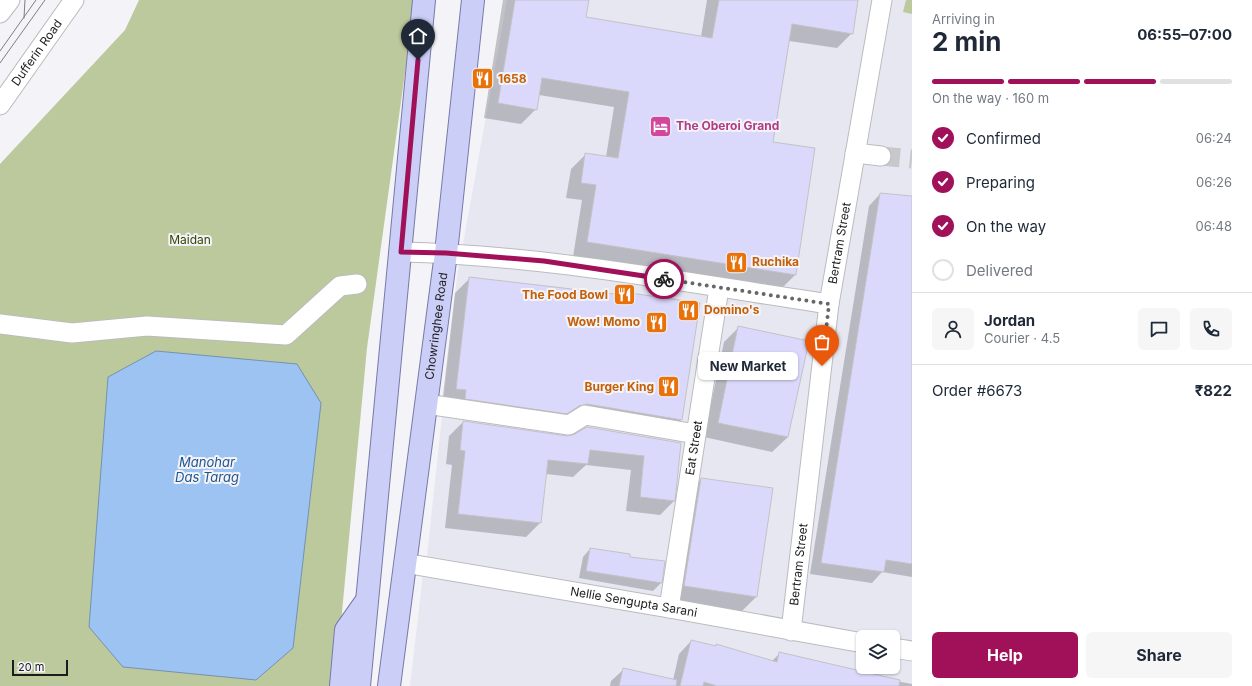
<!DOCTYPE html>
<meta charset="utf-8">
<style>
body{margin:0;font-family:Inter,sans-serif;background:#f6f6f7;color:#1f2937;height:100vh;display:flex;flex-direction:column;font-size:15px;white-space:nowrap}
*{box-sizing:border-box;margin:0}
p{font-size:13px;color:#747a83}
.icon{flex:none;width:22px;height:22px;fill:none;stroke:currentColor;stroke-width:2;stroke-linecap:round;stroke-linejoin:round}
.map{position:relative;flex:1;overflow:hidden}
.details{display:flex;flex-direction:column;background:#fff;width:340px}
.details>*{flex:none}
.fabs{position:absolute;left:856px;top:630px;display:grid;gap:8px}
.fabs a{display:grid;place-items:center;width:44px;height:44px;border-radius:6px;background:#fff;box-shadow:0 1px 3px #0004;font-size:20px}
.scale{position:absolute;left:12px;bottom:10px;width:56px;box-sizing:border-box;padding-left:4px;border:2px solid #1c1c1d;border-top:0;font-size:11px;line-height:14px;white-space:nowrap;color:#1c1c1d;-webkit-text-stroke:3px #f3f3f8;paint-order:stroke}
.pin{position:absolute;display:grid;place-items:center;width:34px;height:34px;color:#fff;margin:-41px -17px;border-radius:50% 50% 50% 0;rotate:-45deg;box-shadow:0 0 4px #0007}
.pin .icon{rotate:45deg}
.courier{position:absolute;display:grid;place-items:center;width:40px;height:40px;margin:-20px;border:3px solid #a0115a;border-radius:50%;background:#fff;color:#222;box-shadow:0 1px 5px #0007}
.bubble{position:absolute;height:28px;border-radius:6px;background:#fff;box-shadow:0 1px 3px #0004;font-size:13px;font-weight:700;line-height:28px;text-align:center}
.headline em{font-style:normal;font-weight:700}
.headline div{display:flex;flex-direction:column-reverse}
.headline{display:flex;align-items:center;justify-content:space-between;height:68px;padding:0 20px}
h1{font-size:26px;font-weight:700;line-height:30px}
.bar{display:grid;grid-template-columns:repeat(4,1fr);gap:6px 4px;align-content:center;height:48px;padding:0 20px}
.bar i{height:5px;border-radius:3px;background:#e0e1e3}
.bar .current{background:#a0115a}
.bar p{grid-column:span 4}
.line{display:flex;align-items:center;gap:10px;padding:0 20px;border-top:1px solid #e0e1e3}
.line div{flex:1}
.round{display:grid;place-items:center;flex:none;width:42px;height:42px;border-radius:6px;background:#f6f6f7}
ol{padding:0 20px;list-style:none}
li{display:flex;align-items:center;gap:12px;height:44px}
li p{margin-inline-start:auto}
li .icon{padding:4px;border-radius:50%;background:#a0115a;color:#fff;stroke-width:4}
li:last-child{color:#747a83}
li i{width:22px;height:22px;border:2px solid #e0e1e3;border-radius:50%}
.cta{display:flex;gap:8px;margin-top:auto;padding:8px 20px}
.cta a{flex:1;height:46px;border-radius:6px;background:#a0115a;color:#fff;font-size:16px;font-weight:700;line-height:46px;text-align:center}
.cta a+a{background:#f6f6f7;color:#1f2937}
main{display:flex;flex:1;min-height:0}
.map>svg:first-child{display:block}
.built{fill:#e7e7f2}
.green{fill:#bcc99d}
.water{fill:#9cc3f1;stroke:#7691b1}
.shadow{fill:#0003}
.building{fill:#dbd9fb;stroke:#c2c2c6}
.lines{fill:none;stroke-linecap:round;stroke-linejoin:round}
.minor-tunnel{stroke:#c8c8cc;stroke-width:19;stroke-dasharray:19 10;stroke-linecap:butt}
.minor-casing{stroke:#bbbbbf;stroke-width:21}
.major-casing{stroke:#777aa7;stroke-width:24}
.minor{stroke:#fff;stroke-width:19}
.major{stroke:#cbcef7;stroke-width:22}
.tram{stroke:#7f7f81;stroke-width:1}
.done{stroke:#67676a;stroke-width:4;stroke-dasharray:0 7.2}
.route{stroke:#a0115a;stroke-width:5}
.labels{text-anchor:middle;stroke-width:4;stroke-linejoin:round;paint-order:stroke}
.street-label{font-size:12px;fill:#1c1c1d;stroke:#f3f3f8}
.food-label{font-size:12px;font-weight:bold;fill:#c56008;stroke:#f3f3f8;text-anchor:start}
.hotel-label{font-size:12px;font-weight:bold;fill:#b23c85;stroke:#f3f3f8;text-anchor:start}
.park-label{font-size:12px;fill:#364300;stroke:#f3f3f8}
.water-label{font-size:13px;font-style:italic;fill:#20558d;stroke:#f3f3f8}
</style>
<main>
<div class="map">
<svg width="912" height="686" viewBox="0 0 912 686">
<rect width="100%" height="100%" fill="#f3f3f8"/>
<!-- built -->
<path class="built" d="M507,0H912V642L893,639V637H883L427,556L457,277Z
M423,574L863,651V667H893V657L912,660V686H410Z"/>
<!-- green -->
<path class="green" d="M139,0H415L367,348L335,686H0V164L125,30Z
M906,0H912V14L903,12Z"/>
<!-- water -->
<path class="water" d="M156,351L297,364L321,403L293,648L256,680L123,667L89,627L108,377Z"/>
<!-- shadow -->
<path class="shadow" d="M503,0H588L585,18L701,37L707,0H857L852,33L837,48L789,41L772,143L814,149L795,275L780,290L573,257L582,200L566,198L571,169L586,154L606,157L614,107L539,95L536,109L521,124L484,118Z
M880,194L912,197V577L882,572L872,583L810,574L869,206Z
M470,278L621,296L624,293L699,304L681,420L666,435L442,404L455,293Z
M739,327L788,437L772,452L704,437L724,342Z
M463,422L567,437L680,443L674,501L660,515L626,511L631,470L586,465L573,477L546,474L540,523L526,537L445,528L452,465L446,464L449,436Z
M701,479L772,489L756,597L741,612L669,601L686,494Z
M590,549L628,558L664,562L661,583L653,591L579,578L583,557Z
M691,641L771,662L780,653L874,677L912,684V686H610L611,681L624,669L673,680L679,654Z"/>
<!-- building -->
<path class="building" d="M515,0H589L586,17L712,38L719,0H858L853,34L792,24L773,142L815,148L796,275L587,242L596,185L581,183L585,153L618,158L629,92L542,78L537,110L498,103Z
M880,193L912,196V564L886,560L884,572L821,563Z
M469,277L623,295V292L700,303L682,420L587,404L579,406L567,414L465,399L466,390L456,389Z
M738,326L809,341L788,437L718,423Z
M463,421L567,436L575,434L587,427L681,443L675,501L640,497L644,456L590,450L588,464L548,460L541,523L458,514L465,451L460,450Z
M701,478L773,488L757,597L684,586Z
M590,548L630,554V557L665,561L662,583L586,571Z
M691,640L716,646V644L777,662L779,652L900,680L899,686H717L704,682L703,686H680Z
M623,668L677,680L676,686H619Z"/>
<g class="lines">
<!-- minor-tunnel -->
<path class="minor-tunnel" d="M881,156L912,159"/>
<defs>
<g id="minor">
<path d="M0,13L10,0"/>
<path id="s1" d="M0,105L74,0"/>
<path d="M855,153L881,156"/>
<path d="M401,252C545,255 687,283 829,304"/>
<path d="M0,324L72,333L147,326L286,335L340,286L357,284"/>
<path d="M426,404L569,425L585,415L696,434"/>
<path id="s2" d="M404,563L669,608L863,643"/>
<path id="s3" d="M669,608L719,288"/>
<path id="s4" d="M791,631L829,304L882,0"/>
<path d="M893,648L912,651"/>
</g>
<g id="major">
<path d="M341,686L346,630L365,603"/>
<path d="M359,686L424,0"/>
<path id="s5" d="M389,686L446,253L473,0"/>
</g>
</defs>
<!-- minor casing -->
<use href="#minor" class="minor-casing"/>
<!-- major casing -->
<use href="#major" class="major-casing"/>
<!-- minor -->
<use href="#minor" class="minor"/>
<!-- major -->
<use href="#major" class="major"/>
<!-- tram -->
<path class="tram" d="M24,18L25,0
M0,51L36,0
M0,63L45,0"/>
</g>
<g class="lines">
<!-- done -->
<path class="done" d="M664,279L829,304L822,366"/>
<!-- route -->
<path class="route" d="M418,60L401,252L446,253L544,261L664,279"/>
</g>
<!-- icons -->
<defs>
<symbol id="restaurant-square" viewBox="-11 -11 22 22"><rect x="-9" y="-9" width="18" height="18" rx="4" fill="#e8710a" stroke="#f3f3f8"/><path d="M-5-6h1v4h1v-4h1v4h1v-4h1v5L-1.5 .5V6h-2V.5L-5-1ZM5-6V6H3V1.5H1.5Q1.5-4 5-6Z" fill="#fff"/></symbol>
<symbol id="hotel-square" viewBox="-11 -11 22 22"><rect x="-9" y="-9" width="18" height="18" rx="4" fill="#d1479c" stroke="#f3f3f8"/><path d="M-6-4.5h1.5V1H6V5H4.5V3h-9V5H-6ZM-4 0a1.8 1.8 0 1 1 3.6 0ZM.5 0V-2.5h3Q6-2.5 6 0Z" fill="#fff"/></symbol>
</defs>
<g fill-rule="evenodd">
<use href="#restaurant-square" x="470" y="66" width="25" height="25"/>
<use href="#hotel-square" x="648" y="114" width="25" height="25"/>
<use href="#restaurant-square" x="724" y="250" width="25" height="25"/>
<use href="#restaurant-square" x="612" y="282" width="25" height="25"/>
<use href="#restaurant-square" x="676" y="298" width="25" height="25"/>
<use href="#restaurant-square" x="644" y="310" width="25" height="25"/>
<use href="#restaurant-square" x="656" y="374" width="25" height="25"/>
</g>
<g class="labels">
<!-- street labels -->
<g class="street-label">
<text dy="4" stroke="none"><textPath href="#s1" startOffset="64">Dufferin Road</textPath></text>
<text dy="4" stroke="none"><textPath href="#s4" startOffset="391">Bertram Street</textPath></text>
<text dy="4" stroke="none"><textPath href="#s5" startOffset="363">Chowringhee Road</textPath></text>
<text dy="4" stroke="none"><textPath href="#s3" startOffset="162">Eat Street</textPath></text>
<text dy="4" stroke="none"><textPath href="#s4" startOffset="67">Bertram Street</textPath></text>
<text dy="4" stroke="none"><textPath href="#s2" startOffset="233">Nellie Sengupta Sarani</textPath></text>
</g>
<!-- food labels -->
<g class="food-label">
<text x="498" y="83">1658</text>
<text x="752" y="266">Ruchika</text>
<text x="608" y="299" text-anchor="end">The Food Bowl</text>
<text x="704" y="314">Domino's</text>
<text x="640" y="326" text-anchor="end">Wow! Momo</text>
<text x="654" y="391" text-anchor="end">Burger King</text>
</g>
<!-- hotel labels -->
<g class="hotel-label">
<text x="676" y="130">The Oberoi Grand</text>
</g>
<!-- park labels -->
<g class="park-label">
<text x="190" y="244">Maidan</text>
</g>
<!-- water labels -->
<g class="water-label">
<text x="207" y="467">Manohar<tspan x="207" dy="15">Das Tarag</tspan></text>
</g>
</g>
</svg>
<div class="fabs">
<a><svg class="icon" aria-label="layers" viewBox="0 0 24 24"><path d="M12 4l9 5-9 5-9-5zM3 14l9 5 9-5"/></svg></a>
</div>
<div class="scale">20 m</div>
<div class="pin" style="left:822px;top:366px;background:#ea580c"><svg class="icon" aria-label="bag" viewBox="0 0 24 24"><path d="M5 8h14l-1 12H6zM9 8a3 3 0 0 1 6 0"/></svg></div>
<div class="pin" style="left:418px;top:60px;background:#1f2937"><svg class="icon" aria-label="home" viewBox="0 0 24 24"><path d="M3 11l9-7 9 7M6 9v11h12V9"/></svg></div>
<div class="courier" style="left:664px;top:279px"><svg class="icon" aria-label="bike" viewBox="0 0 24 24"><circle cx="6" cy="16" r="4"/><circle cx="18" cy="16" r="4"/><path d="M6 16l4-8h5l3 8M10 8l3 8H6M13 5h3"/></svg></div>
<div class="bubble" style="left:698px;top:352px;width:100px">New Market</div>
</div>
<section class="details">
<div class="headline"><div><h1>2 min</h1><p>Arriving in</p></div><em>06:55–07:00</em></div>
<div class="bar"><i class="current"></i><i class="current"></i><i class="current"></i><i></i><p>On the way · 160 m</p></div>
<ol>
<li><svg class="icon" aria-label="check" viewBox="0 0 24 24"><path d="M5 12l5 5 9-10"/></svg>Confirmed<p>06:24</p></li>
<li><svg class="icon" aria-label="check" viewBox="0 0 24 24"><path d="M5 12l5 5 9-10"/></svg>Preparing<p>06:26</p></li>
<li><svg class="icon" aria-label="check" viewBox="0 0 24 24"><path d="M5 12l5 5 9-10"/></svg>On the way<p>06:48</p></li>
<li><i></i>Delivered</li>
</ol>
<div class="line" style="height:72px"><a class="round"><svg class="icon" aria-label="person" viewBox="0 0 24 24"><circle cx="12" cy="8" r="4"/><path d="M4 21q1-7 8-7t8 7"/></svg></a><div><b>Jordan</b><p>Courier · 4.5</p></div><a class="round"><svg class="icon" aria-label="chat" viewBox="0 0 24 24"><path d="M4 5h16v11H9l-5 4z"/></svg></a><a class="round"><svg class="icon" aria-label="phone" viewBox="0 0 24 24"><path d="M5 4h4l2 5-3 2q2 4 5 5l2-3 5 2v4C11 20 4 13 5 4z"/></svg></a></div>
<div class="line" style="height:52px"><div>Order #6673</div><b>₹822</b></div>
<div class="cta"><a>Help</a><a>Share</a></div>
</section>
</main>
